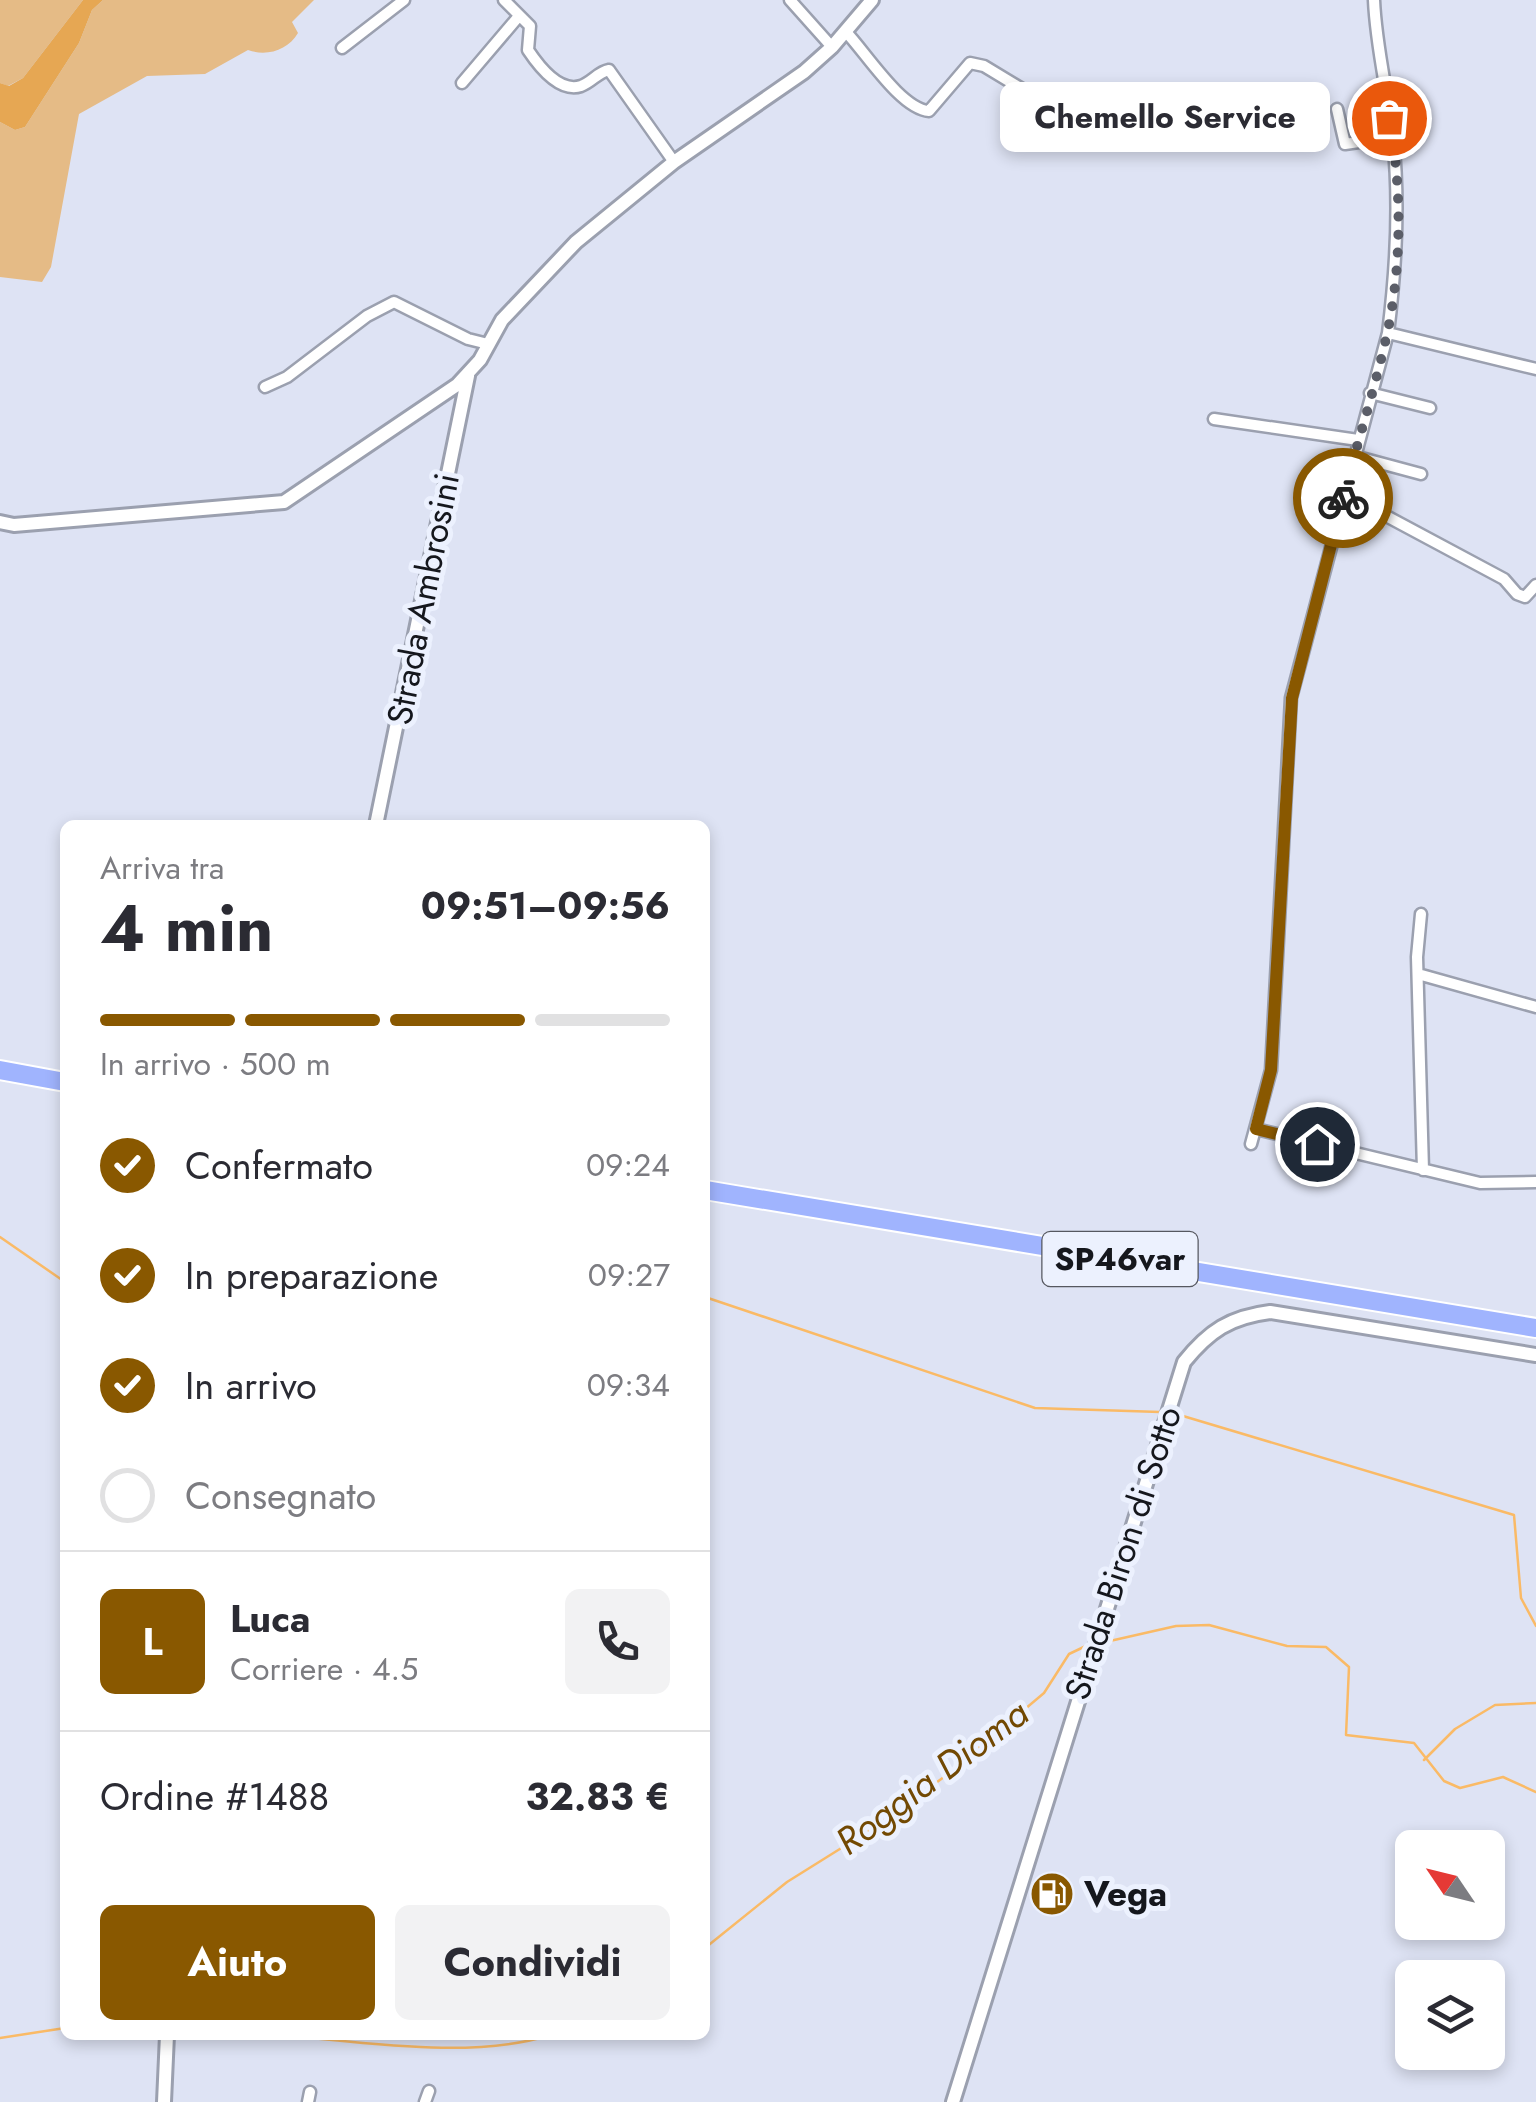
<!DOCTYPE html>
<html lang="it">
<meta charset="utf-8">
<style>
body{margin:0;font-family:Jost,sans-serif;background:#f2f2f3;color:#2b2b33;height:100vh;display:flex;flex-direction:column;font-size:38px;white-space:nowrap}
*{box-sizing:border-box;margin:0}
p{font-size:32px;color:#7c7c81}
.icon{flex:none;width:55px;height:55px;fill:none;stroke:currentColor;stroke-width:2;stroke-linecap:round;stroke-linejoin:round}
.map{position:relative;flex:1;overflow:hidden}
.panel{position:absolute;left:60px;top:820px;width:650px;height:1220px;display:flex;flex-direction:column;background:#fff;border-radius:15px;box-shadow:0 5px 15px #0003}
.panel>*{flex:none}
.needle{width:65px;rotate:305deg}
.tools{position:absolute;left:1395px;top:1830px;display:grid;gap:20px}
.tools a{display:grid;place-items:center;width:110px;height:110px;border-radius:15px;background:#fff;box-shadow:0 5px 15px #0003;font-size:50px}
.pin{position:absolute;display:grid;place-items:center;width:85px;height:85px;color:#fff;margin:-42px;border:5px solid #fff;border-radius:50%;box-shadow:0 2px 10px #0007}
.courier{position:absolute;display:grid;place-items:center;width:100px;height:100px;margin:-50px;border:8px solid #895800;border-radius:50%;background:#fff;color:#222;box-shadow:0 2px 12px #0007}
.bubble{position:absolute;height:70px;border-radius:15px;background:#fff;box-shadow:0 5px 15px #0003;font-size:32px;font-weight:700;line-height:70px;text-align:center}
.overview em{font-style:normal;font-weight:700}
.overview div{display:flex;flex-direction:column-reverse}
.overview{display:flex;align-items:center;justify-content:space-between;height:170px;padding:0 40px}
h1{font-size:65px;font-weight:700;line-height:75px}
.bar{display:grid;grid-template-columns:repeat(4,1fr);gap:15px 10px;align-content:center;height:120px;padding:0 40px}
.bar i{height:12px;border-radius:8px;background:#e1e1e2}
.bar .selected{background:#895800}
.bar p{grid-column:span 4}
.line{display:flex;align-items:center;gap:25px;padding:0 40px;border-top:2px solid #e1e1e2}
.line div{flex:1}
.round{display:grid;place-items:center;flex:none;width:105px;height:105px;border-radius:15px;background:#f2f2f3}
ol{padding:0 40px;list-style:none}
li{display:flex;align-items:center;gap:30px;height:110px}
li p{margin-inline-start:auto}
li .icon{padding:10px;border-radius:50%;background:#895800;color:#fff;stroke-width:4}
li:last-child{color:#7c7c81}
li i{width:55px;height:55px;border:5px solid #e1e1e2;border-radius:50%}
.cta{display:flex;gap:20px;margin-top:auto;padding:20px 40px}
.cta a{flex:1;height:115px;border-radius:15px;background:#895800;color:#fff;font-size:40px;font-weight:700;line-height:115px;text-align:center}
.cta a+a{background:#f2f2f3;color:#2b2b33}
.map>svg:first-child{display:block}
.green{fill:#e5bb86}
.forest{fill:#e6a753}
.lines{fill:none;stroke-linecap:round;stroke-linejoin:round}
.stream{stroke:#faba66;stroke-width:2.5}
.minor-casing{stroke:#9ba0af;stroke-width:15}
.tertiary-casing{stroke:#9ba0af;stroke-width:18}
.trunk-casing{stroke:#fff;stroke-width:22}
.minor{stroke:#fff;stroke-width:10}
.tertiary{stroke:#fff;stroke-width:12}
.trunk{stroke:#a0b4fe;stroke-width:18}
.done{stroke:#5b5e68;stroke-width:10;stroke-dasharray:0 18}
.route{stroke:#895800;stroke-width:12}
.labels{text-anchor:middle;stroke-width:10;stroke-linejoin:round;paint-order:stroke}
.shield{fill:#ecf1fe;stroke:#565860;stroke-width:2.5}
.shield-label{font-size:32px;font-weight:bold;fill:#15171d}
.street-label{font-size:35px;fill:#15171d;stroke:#ecf1fe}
.poi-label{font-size:35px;font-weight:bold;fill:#15171d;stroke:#ecf1fe;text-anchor:start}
.water-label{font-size:38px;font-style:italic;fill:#724903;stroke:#ecf1fe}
</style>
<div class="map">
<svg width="1536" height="2102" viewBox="0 0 1536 2102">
<rect width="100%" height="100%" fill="#dee3f4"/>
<!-- green -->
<path class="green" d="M0,0H83L23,78L8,86L0,83Z
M103,0H314L292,22L298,33C288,50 267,57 248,50L205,74L147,76L79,114L51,267L42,282L0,277V122L15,130L25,127L79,43L92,10Z"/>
<!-- forest -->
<path class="forest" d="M83,0H103L92,10L79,43L25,127L15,130L0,122V83L9,86L23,78Z"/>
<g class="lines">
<!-- stream -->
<path class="stream" d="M0,1237L65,1282
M705,1297L1035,1408L1160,1412
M1173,1413L1514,1515L1521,1598L1536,1626
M1101,1643L1176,1626L1209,1625L1287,1646L1326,1647L1349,1667L1346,1735L1414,1743L1444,1781L1460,1788L1503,1777L1536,1792
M1424,1760L1455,1729L1495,1705L1536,1703
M705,1948L787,1882L875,1827L944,1777L1044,1693L1069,1654L1088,1645
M279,2035C364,2042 470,2060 551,2035
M0,2038L65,2028"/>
<defs>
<path id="minor" d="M504,0L530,26L528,50C538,65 559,93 581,86C592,82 598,72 609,70L674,162
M790,0L832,47
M846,32C866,53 901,109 929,111L970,63L984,66L1027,92
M342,48L404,0
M462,83L519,16
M1337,109L1345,144L1393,137
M1388,333L1536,369
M265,387L287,377L367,316L394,302L468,339L488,344
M1370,393L1430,408
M1214,419L1358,440
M1354,456L1421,474
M1343,497L1360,502L1504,579L1517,594L1525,597L1536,585
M1421,914L1417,957L1423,1170
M1418,974L1536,1007
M1256,1129L1480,1183L1536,1182
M1251,1144L1271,1070L1291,698L1388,333C1396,269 1400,204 1393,139C1388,92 1376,48 1374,0
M308,2102L310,2092
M425,2102L429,2091"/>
<path id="tertiary" d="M0,522L14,525L284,502L457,385L480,360L502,320L576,242L674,162L804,72L832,47L872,0
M376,825L468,376
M164,2102L167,2035
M953,2102L1184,1362C1209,1331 1230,1317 1270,1312L1536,1355"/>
<path id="trunk" d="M0,1070L65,1082
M705,1190L1536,1328"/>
</defs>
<!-- minor casing -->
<use href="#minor" class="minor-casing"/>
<!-- tertiary casing -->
<use href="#tertiary" class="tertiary-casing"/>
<!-- trunk casing -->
<use href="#trunk" class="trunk-casing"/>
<!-- minor -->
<use href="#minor" class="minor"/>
<!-- tertiary -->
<use href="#tertiary" class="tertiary"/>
<!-- trunk -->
<use href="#trunk" class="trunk"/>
</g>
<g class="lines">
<!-- done -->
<path class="done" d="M1343,498C1357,443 1375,389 1387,334C1402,267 1402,185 1389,118"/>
<!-- route -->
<path class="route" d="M1317,1144L1256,1129L1271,1070L1292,698L1343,498"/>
</g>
<!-- icons -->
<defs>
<symbol id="fuel-disc" viewBox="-11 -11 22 22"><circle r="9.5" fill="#895800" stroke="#ecf1fe"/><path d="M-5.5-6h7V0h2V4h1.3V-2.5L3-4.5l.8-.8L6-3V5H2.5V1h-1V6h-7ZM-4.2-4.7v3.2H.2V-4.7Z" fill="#fff"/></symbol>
</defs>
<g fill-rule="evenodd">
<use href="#fuel-disc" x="1027" y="1869" width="50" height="50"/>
</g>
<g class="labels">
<!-- shield labels -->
<rect class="shield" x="1042.5" y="1232" width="155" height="54" rx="8"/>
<g class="shield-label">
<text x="1120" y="1270">SP46var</text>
</g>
<!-- street labels -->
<g class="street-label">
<text transform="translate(423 599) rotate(-79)" y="12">Strada Ambrosini</text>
<text transform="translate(1123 1553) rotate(-72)" y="12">Strada Biron di Sotto</text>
</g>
<!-- poi labels -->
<g class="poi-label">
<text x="1084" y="1906">Vega</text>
</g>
<!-- water labels -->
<g class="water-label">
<text transform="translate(932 1777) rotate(-37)" y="13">Roggia Dioma</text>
</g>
</g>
</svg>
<div class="tools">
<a><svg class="needle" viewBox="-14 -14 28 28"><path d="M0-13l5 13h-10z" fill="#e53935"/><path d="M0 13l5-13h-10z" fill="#7c7c81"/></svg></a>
<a><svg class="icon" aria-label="layers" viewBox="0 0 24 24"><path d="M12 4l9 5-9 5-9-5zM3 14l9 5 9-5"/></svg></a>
</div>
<div class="pin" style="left:1389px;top:118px;background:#ea580c"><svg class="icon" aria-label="bag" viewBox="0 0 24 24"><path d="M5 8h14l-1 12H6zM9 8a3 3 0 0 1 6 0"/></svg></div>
<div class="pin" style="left:1317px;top:1144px;background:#1f2937"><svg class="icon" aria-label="home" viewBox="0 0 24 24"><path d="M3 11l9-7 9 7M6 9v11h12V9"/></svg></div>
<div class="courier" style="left:1343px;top:498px"><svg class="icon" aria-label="bike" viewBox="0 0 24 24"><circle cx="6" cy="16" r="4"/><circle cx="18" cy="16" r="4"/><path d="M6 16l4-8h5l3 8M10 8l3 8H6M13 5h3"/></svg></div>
<div class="bubble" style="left:1000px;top:82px;width:330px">Chemello Service</div>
<section class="panel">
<div class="overview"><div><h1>4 min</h1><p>Arriva tra</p></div><em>09:51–09:56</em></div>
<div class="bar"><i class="selected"></i><i class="selected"></i><i class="selected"></i><i></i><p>In arrivo · 500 m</p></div>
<ol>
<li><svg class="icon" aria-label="check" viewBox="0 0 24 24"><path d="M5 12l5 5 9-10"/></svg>Confermato<p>09:24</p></li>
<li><svg class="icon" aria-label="check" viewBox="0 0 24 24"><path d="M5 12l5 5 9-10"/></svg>In preparazione<p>09:27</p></li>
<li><svg class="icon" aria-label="check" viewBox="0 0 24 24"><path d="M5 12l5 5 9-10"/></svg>In arrivo<p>09:34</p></li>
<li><i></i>Consegnato</li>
</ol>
<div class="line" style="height:180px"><b class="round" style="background:#895800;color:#fff">L</b><div><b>Luca</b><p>Corriere · 4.5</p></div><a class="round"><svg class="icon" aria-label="phone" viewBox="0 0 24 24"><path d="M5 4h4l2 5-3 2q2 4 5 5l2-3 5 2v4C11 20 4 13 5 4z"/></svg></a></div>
<div class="line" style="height:130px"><div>Ordine #1488</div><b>32.83 €</b></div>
<div class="cta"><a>Aiuto</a><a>Condividi</a></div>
</section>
</div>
